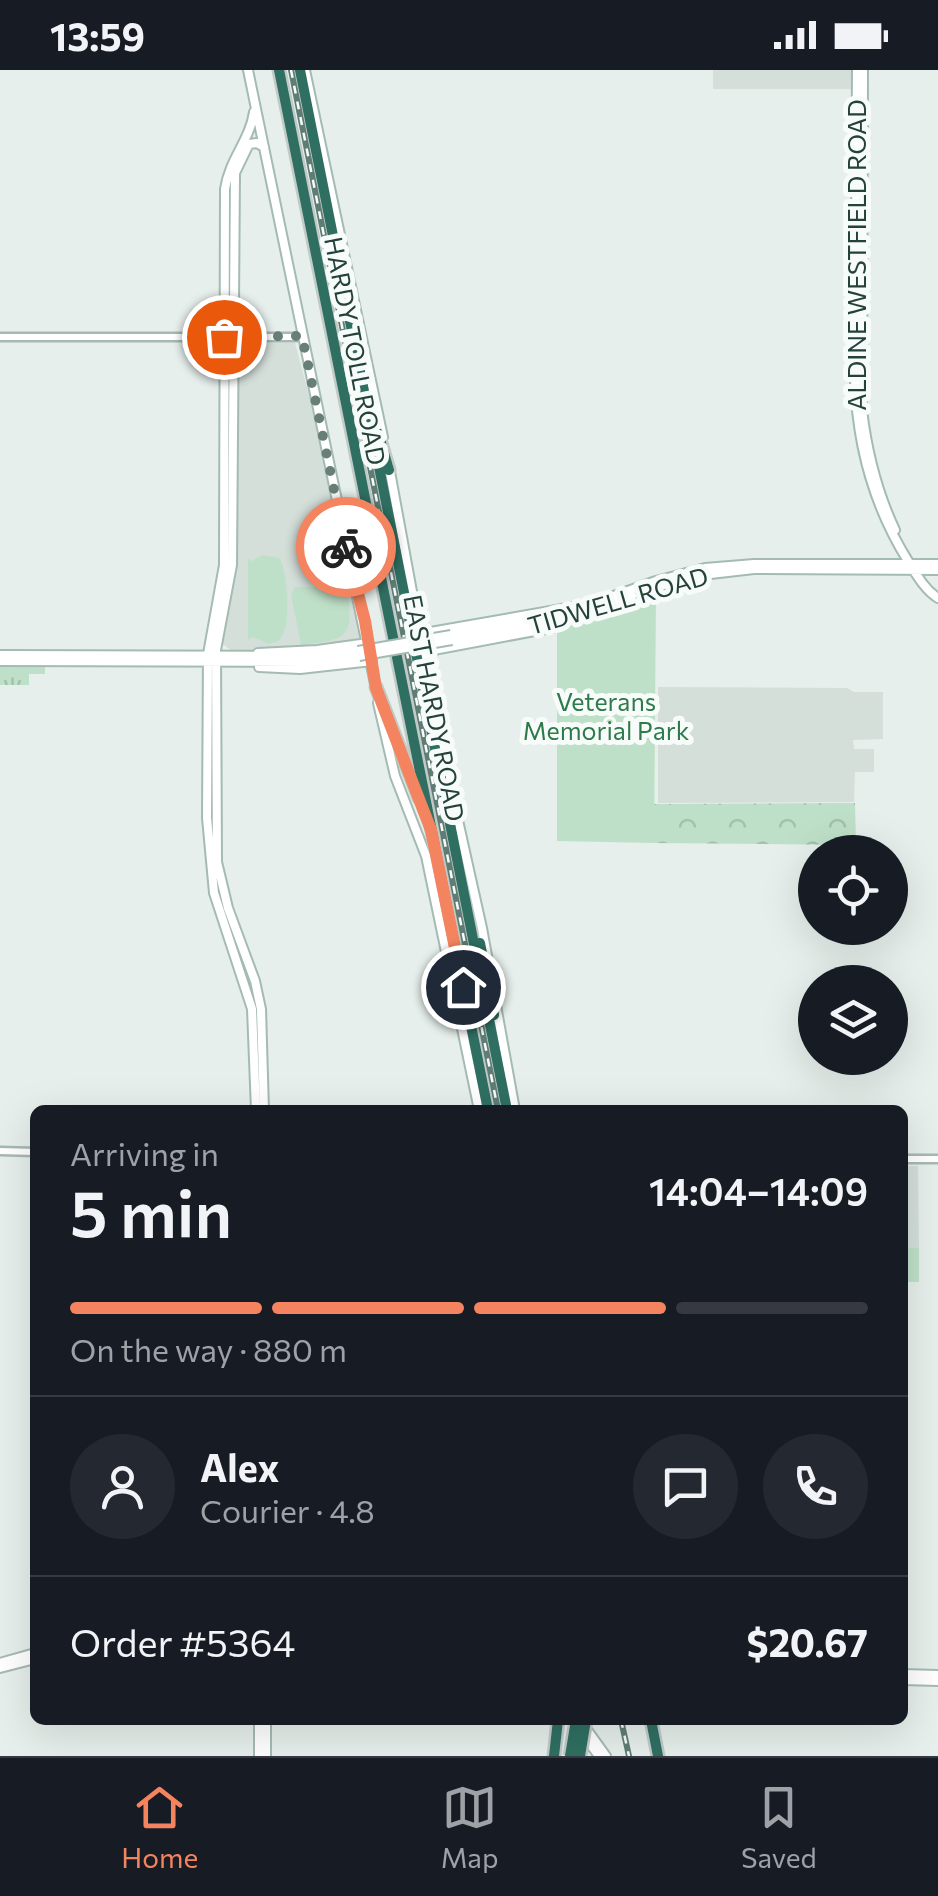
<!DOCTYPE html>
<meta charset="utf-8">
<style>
body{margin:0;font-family:Commissioner,sans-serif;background:#242831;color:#f1f3f6;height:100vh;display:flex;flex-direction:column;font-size:38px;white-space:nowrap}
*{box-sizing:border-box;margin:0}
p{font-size:32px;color:#9ea1a6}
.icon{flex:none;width:55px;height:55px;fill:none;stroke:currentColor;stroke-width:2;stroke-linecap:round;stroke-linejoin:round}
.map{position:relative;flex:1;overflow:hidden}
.panel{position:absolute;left:30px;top:1035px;width:878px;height:620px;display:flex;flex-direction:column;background:#171b24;border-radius:15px;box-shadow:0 10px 40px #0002}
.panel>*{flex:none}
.tools{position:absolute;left:798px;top:765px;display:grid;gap:20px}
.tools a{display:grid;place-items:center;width:110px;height:110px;border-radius:50%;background:#171b24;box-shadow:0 10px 40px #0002;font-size:50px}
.pin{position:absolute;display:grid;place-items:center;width:85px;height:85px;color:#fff;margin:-42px;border:5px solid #fff;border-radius:50%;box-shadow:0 2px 10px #0007}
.courier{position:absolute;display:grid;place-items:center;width:100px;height:100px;margin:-50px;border:8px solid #f4845f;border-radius:50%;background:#fff;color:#222;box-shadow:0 2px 12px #0007}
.summary em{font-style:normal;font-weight:600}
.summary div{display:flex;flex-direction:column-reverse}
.summary{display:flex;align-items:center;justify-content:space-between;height:170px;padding:0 40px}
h1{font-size:65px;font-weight:600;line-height:75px}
.bar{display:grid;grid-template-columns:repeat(4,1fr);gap:15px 10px;align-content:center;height:120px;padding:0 40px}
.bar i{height:12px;border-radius:8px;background:#363941}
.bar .on{background:#f4845f}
.bar p{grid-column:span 4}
.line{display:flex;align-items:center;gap:25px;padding:0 40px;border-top:2px solid #363941}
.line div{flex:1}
.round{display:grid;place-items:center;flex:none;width:105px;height:105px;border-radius:52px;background:#242831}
.status{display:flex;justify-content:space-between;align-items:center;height:70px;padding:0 50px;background:#171b24;direction:ltr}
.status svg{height:28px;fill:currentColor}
.tab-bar{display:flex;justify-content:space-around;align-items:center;height:140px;border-top:2px solid #363941;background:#171b24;font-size:28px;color:#9ea1a6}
.tab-bar a{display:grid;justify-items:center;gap:5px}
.tab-bar .on{color:#f4845f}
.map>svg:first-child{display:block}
.built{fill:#d4dfda}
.grass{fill:url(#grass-tufts)}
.forest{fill:url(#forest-crowns)}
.green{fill:#bfe0c8}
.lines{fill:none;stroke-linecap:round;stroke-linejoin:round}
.tertiary-casing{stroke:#a8b8b2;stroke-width:11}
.secondary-casing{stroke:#a4bbb3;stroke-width:12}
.motorway-casing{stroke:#c2cac8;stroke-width:15}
.tertiary{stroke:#fff;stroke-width:6}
.secondary{stroke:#fff;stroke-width:8}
.motorway{stroke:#2f6f62;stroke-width:10}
.rail-casing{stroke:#5f7d75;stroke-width:6}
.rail{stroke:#f7fbf9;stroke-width:2.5;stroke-dasharray:8;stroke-linecap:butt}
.secondary-bridge-casing{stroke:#a4bbb3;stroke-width:12;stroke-linecap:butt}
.motorway-bridge-casing{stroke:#c2cac8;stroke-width:15;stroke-linecap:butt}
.secondary-bridge{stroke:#fff;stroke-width:8}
.motorway-bridge{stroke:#2f6f62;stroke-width:10}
.done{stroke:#687f78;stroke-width:10;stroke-dasharray:0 18}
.route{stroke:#f4845f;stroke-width:12}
.labels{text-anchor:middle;stroke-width:10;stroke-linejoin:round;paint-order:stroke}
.street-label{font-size:25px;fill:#24423a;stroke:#f7fbf9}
.park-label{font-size:25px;fill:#2d7a4b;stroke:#f7fbf9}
</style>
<div class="status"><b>13:59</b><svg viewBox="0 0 49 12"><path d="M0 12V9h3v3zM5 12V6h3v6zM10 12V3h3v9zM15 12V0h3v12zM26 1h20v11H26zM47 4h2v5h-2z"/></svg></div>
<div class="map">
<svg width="938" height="1686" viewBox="0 0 938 1686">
<defs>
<pattern id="grass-tufts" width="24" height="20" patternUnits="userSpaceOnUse" patternTransform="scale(2.5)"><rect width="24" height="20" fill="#bfe0c8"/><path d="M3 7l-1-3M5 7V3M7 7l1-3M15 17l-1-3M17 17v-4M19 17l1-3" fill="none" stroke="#a4c1ad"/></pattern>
<pattern id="forest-crowns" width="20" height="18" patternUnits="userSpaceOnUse" patternTransform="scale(2.5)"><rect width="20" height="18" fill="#bfe0c8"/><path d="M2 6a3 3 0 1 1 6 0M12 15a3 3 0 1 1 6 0" fill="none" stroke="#a4c1ad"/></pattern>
</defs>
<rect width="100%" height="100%" fill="#e6efeb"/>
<!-- built -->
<path class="built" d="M713,0H854L853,19H713Z
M239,273H295L322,373L361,569L259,580H231L221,573L236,505V275Z
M658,617L847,618L854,622H883V669L853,670L854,679H874V702H855L854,732L658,733Z
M903,1096H918L919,1178H903Z"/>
<!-- grass -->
<path class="grass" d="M0,595H45V604H29V615H0Z"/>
<!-- forest -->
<path class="forest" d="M842,733H855L856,775L654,773V734Z"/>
<!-- green -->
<path class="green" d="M307,470C329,471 342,484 344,506L310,510L303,503Z
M262,485L279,488C288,499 291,555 282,566C278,572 275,572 269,574L252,567L248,570V489L252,491Z
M295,517H348C352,567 352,569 301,575L291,524Z
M656,522L654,773L557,771V559Z
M903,1178H919V1212H903Z"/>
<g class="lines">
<defs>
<path id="tertiary" d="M0,267H302
M0,1081L35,1082
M902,1089H938"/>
<path id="secondary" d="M248,0L376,619
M305,0L383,367
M857,0L855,310C857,376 873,435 908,491C916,504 925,520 938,528
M863,0L862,340C867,381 877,422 895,460
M254,42C250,70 229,90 225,119L224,495L208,584L207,748L214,823L252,939L256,1040
M389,396L435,647L482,858L515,1040
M693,506L754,499L938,500
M645,521L680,510
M419,564L579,536
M451,565L557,546L656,511L705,498L754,494H938
M452,570L557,552L632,526
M423,582L556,557
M258,583L317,580L368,573
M0,585L307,586L358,581
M0,591L307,592L359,586
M259,597L300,599L372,591
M378,633L395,706L426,786L479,1040
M264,1040L261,939L255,911L228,838L217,792L216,580L232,495L235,103L249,74L257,73L264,77
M0,1593L35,1583
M0,1598L35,1589
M902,1604L938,1605
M902,1610L938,1611
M585,1657L606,1686
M584,1666L599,1686
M259,1686V1650
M266,1686V1650"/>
<path id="motorway" d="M279,0L488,1040
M300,0L507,1040
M378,363L389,400
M376,617L419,728
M480,873L494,945
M651,1650L658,1686
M554,1686L558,1650"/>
</defs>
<!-- tertiary casing -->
<use href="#tertiary" class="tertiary-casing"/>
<!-- secondary casing -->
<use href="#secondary" class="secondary-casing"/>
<!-- motorway casing -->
<use href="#motorway" class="motorway-casing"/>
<!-- tertiary -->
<use href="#tertiary" class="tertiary"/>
<!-- secondary -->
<use href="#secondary" class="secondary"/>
<!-- motorway -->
<use href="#motorway" class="motorway"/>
<defs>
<path id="rail" d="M291,0L498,1040
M621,1650L629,1686"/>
</defs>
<!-- rail casing -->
<use href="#rail" class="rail-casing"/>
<!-- rail -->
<use href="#rail" class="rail"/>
<defs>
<path id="secondary-bridge" d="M358,581L451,565
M359,586L452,570"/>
<path id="motorway-bridge" d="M570,1686L576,1650
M580,1686L586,1650"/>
</defs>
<!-- secondary-bridge casing -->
<use href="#secondary-bridge" class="secondary-bridge-casing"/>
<!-- motorway-bridge casing -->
<use href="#motorway-bridge" class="motorway-bridge-casing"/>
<!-- secondary-bridge -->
<use href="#secondary-bridge" class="secondary-bridge"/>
<!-- motorway-bridge -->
<use href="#motorway-bridge" class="motorway-bridge"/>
</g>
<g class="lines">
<!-- done -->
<path class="done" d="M224,267L302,266L346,477"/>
<!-- route -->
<path class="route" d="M346,477L365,551L376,618L431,760L463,917"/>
</g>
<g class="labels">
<!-- street labels -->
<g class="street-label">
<text transform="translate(857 185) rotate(-90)" y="9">ALDINE WESTFIELD ROAD</text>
<text transform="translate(355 281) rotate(79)" y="9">HARDY TOLL ROAD</text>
<text transform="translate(618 531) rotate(-16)" y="9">TIDWELL ROAD</text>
<text transform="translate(434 638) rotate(79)" y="9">EAST HARDY ROAD</text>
</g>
<!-- park labels -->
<g class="park-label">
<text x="606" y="641">Veterans<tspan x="606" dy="29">Memorial Park</tspan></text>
</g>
</g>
</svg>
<div class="tools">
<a><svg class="icon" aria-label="locate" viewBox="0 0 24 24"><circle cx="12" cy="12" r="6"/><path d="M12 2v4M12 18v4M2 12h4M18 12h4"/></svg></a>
<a><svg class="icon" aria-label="layers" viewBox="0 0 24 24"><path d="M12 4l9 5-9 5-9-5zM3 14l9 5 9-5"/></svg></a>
</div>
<div class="pin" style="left:224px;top:267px;background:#ea580c"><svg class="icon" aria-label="bag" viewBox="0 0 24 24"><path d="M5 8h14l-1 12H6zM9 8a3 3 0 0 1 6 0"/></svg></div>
<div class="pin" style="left:463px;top:917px;background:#1f2937"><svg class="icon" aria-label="home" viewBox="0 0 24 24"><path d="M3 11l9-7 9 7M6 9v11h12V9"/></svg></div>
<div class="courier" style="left:346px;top:477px"><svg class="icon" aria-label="bike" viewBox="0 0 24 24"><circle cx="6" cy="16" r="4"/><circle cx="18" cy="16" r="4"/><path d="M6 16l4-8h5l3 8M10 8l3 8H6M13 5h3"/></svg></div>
<section class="panel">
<div class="summary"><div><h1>5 min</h1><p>Arriving in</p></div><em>14:04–14:09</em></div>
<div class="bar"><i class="on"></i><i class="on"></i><i class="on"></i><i></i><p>On the way · 880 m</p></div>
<div class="line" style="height:180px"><a class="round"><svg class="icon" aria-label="person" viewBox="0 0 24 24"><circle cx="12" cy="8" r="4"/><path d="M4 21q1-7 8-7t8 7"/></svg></a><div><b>Alex</b><p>Courier · 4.8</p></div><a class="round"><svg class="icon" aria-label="chat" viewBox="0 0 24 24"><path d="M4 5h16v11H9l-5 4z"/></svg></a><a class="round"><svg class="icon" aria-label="phone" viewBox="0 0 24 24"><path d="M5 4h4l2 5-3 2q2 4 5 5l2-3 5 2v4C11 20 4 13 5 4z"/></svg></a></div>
<div class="line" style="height:130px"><div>Order #5364</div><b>$20.67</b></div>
</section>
</div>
<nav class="tab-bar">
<a class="on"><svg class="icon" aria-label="home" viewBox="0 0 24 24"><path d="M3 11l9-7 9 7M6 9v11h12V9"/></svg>Home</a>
<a><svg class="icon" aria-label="map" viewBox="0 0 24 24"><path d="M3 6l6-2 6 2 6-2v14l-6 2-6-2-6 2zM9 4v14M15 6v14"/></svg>Map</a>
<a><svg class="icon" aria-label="saved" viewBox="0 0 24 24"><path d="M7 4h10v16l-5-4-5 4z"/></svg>Saved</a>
</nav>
